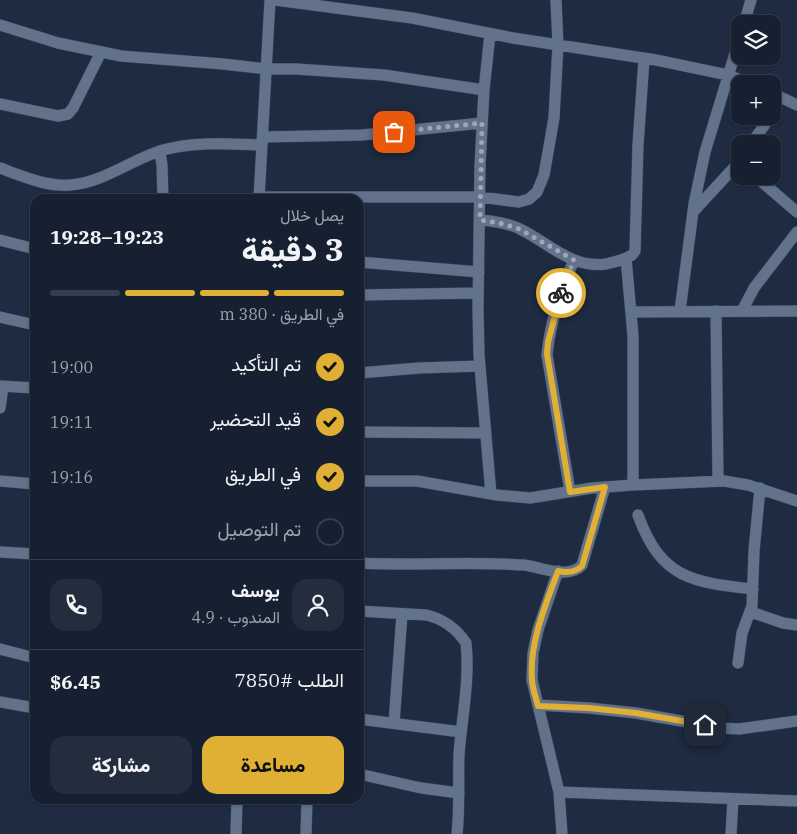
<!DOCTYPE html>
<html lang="ar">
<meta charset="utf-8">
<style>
body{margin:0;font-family:"IBM Plex Serif",Vazirmatn,serif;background:#232d3d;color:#f1f3f6;direction:rtl;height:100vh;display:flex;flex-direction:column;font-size:19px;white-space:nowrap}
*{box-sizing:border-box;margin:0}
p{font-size:16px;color:#9ea3ab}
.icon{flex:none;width:28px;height:28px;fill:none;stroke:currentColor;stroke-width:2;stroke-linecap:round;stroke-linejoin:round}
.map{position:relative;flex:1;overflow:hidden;direction:ltr}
.drawer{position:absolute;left:30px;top:194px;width:334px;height:610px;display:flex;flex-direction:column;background:#162031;border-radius:15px;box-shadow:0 1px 4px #0004,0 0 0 1px #353e4d;direction:rtl}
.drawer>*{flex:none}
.fabs{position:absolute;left:731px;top:15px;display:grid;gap:10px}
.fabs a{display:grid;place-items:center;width:50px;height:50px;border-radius:10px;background:#162031;box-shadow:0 1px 4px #0004,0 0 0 1px #353e4d;font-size:25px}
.pin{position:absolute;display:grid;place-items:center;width:42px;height:42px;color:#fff;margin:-21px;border-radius:10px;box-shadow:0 2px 8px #0006}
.courier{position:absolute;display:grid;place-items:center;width:50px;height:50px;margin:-25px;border:4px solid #dfb034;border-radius:50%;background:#fff;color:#222;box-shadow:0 1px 6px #0007}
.headline em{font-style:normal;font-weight:800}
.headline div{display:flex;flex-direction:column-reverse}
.headline{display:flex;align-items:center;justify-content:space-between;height:85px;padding:0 20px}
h1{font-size:32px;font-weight:800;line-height:38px}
.bar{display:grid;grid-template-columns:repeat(4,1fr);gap:8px 5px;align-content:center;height:60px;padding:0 20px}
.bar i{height:6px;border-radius:4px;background:#353e4d}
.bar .selected{background:#dfb034}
.bar p{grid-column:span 4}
.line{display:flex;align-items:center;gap:12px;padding:0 20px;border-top:1px solid #353e4d}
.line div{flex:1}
.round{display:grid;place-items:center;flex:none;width:52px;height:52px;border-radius:15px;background:#232d3d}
ol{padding:0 20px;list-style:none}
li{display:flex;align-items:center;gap:15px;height:55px}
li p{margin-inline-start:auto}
li .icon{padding:5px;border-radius:50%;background:#dfb034;color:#111;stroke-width:4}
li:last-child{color:#9ea3ab}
li i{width:28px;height:28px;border:2px solid #353e4d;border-radius:50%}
.primary-button{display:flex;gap:10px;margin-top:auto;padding:10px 20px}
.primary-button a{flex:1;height:58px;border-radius:15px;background:#dfb034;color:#111;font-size:20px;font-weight:800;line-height:58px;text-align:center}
.primary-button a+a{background:#232d3d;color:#f1f3f6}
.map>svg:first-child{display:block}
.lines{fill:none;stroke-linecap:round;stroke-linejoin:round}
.minor-casing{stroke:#39465b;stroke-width:12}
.minor{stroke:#63728b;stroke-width:11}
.done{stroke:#9da7b9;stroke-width:5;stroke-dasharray:0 9}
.route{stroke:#dfb034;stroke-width:6}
</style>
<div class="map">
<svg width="797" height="834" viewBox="0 0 797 834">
<rect width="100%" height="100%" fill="#1e2b41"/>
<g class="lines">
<defs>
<path id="minor" d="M275,0L412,18L513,38L656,60L728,75L751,84
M744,24L751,0
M0,25L58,43L121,56L223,64L267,69H296L384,75L484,90
M490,34L484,90L480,166L478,309L479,355L491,494
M772,93L797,105
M0,104L58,116L68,114L73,108L101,52
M263,137L362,135L482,123
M751,144L771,116
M160,152L162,165L163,199
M0,168C22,176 47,187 70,185C103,183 132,159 163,150C194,141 230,144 262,145
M755,176L797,212
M259,197H480L519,202L529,199L537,192L544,175L554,118L558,45L556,0
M259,199L270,0
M693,212L740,161
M480,220C493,221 506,223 518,228C548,242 571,269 606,264C615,262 624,260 632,255L635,251L638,145L644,59
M0,240L35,249
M626,258L633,336V485
M359,262L479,272
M359,295L478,293
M680,311L694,204L705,152L740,37
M716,311L718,481
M742,311L754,288L797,232
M631,312L797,311
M0,317L35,325
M359,373L419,368L480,366
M0,386L35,388
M0,408L3,387
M359,432L486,433
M0,481L35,484
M359,481H417L497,495L530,498L592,488L633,485L724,481L748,485L797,501
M570,491L547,355C550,322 561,290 574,260
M638,515C661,579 692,582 753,589
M0,552L35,554
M359,563C414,566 469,561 524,565C541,567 568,580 582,565L605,487
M558,571L538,630L533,653L532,680L559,792L797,801
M359,611L426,615C444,619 456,628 466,643C470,679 462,717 459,754C458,780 460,807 457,834
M751,612L783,623L797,625
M0,649L35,658
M738,663L742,633L752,606L754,551L760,488
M0,702L35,708
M538,705L589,708L636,713L721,728L739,729L797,721
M359,719L461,732
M394,723L402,614
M359,774L421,788L459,793
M559,792L562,834
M236,834L237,799
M306,834L307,799
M731,834L733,799"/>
</defs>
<!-- minor casing -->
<use href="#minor" class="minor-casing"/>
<!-- minor -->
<use href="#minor" class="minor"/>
</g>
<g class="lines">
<!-- done -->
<path class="done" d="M394,132L482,123L480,220L504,224L519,229L574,260L561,293"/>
<!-- route -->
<path class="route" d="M561,293L548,342L547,354L570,492L605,487L582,566C575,573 567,573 558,571C546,604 529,643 532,679C532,688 536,697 538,706L589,708L636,713L705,725"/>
</g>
</svg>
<div class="fabs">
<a><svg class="icon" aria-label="layers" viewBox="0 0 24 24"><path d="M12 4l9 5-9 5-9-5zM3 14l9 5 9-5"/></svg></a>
<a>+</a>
<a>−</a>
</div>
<div class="pin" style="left:394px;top:132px;background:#ea580c"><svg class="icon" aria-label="bag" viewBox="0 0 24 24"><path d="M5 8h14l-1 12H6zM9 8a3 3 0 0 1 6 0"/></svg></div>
<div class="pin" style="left:705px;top:725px;background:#1f2937"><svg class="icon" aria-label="home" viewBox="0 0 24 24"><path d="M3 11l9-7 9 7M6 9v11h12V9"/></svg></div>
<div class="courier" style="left:561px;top:293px"><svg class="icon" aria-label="bike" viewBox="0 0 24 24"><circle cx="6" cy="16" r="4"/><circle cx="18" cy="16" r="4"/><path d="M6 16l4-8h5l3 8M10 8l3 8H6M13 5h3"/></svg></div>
<section class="drawer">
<div class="headline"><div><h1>3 دقيقة</h1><p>يصل خلال</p></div><em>19:23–19:28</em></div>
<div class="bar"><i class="selected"></i><i class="selected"></i><i class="selected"></i><i></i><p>في الطريق · 380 m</p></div>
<ol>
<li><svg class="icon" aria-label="check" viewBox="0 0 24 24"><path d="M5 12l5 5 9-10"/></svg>تم التأكيد<p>19:00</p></li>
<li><svg class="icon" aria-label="check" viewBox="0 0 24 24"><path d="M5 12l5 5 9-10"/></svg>قيد التحضير<p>19:11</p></li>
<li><svg class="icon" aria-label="check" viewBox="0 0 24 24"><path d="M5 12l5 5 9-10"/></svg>في الطريق<p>19:16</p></li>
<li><i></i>تم التوصيل</li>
</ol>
<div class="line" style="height:90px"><a class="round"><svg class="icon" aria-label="person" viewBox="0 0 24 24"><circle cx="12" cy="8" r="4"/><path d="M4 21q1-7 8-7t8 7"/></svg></a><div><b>يوسف</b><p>المندوب · 4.9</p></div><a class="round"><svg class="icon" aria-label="phone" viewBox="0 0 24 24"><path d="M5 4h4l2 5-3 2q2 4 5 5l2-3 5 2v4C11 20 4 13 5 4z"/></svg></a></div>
<div class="line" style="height:65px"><div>الطلب #7850</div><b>$6.45</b></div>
<div class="primary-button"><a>مساعدة</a><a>مشاركة</a></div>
</section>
</div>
